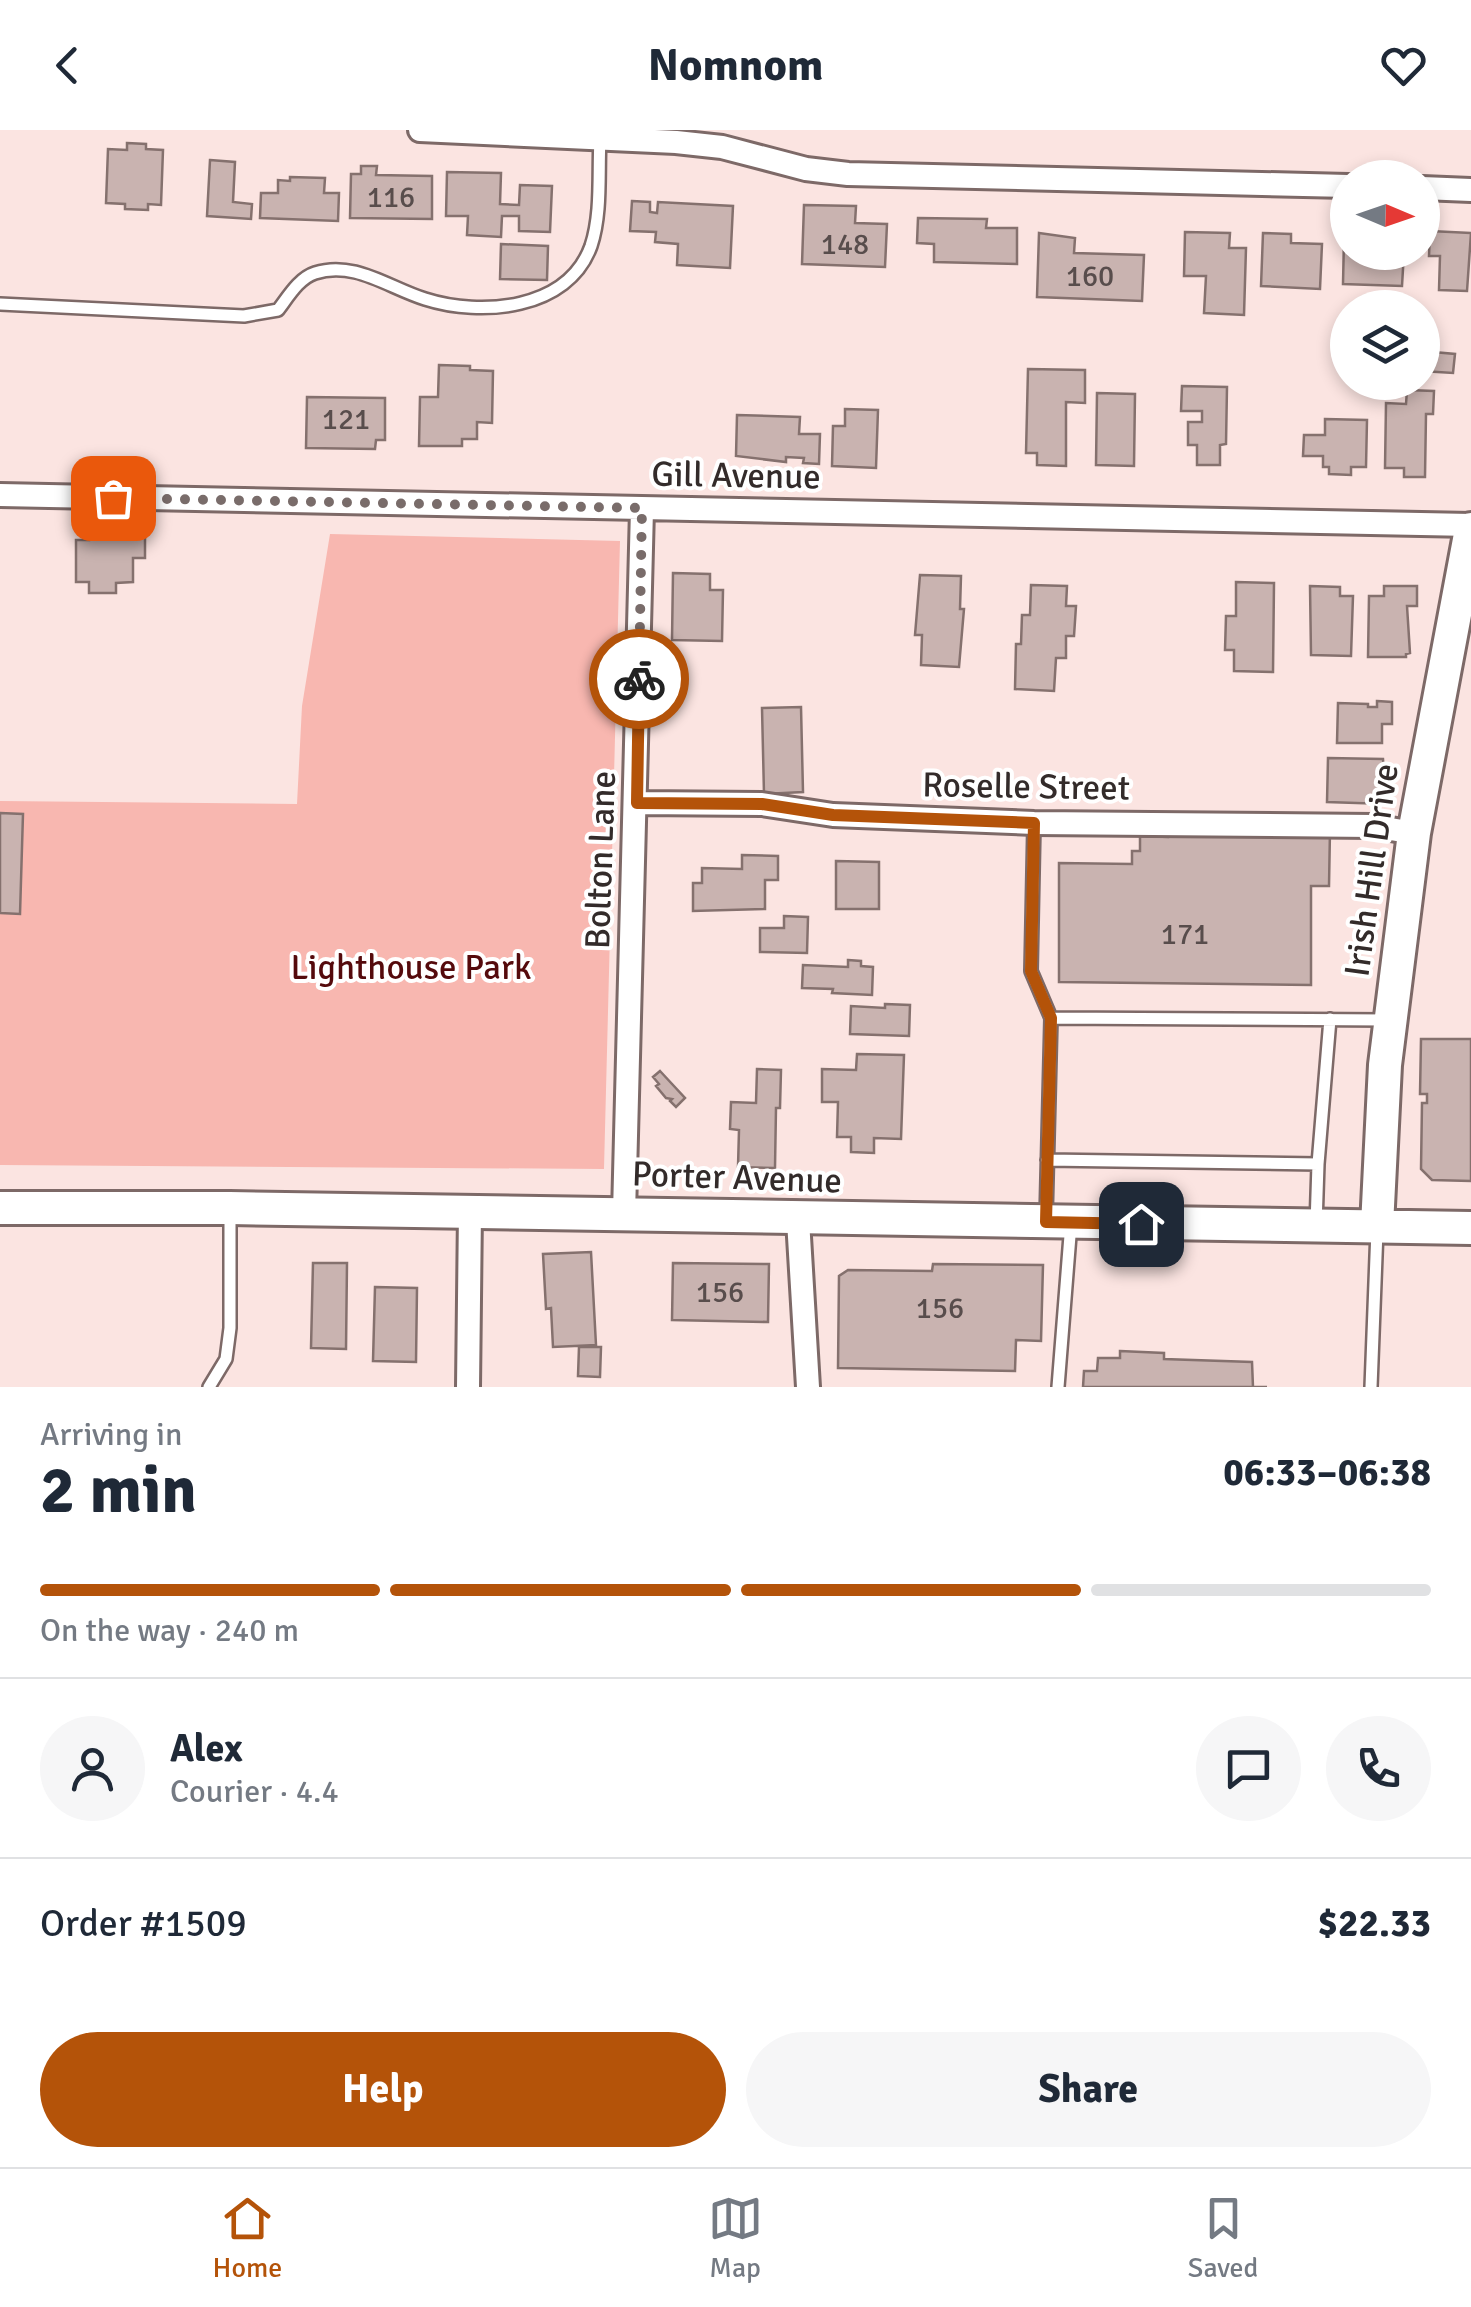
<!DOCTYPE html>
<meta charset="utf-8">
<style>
body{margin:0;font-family:Signika,sans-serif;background:#f6f6f7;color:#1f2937;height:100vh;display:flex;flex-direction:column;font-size:38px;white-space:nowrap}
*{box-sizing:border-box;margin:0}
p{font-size:32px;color:#747a83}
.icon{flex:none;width:55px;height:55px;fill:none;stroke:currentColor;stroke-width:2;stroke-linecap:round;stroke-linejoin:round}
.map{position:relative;height:1257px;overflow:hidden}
.details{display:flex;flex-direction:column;background:#fff;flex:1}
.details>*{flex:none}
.needle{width:65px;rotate:92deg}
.controls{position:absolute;left:1330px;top:30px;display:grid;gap:20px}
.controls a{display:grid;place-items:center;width:110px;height:110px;border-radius:50%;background:#fff;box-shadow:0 5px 15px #0003;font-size:50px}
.pin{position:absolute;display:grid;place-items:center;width:85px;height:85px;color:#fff;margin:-42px;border-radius:20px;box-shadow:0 5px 15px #0006}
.courier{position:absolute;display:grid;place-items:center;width:100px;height:100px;margin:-50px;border:8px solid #b45309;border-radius:50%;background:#fff;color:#222;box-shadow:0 2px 12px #0007}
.headline em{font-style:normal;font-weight:700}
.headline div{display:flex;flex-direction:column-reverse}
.headline{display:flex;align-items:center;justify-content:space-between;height:170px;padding:0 40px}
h1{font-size:65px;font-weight:700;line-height:75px}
.bar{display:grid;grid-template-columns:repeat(4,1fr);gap:15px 10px;align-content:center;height:120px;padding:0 40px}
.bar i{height:12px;border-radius:8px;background:#e0e1e3}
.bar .selected{background:#b45309}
.bar p{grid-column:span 4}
.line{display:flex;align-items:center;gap:25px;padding:0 40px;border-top:2px solid #e0e1e3}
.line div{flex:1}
.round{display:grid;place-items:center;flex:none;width:105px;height:105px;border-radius:52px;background:#f6f6f7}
.cta{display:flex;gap:20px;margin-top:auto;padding:20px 40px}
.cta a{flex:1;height:115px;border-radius:60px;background:#b45309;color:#fff;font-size:40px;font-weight:700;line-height:115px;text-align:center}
.cta a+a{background:#f6f6f7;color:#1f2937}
header{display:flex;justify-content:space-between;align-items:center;height:130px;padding:0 40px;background:#fff;font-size:45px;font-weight:700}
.tabs{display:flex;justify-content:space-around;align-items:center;height:140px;border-top:2px solid #e0e1e3;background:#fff;font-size:28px;color:#747a83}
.tabs a{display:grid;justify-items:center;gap:5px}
.tabs .selected{color:#b45309}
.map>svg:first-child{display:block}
.green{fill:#f8b7b0}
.building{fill:#c9b3b0;stroke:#85716e;stroke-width:2.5}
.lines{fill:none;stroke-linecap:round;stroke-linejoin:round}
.service-casing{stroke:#7d6967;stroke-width:16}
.minor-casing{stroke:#7d6967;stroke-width:28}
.secondary-casing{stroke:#7d6967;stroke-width:38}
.service{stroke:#fff;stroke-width:11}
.minor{stroke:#fff;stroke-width:22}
.secondary{stroke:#fff;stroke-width:32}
.done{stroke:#796c6a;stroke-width:10;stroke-dasharray:0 18}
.route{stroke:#b45309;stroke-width:12}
.labels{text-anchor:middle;stroke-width:8;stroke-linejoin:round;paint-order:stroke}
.number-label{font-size:30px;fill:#584d4c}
.street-label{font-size:35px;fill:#332b2a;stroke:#fff}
.park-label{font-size:35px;fill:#550a0c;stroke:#fff}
</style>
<header><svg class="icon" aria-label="back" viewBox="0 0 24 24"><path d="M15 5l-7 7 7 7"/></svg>Nomnom<svg class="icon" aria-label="heart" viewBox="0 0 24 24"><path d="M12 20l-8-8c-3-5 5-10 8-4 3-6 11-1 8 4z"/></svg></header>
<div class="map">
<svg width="1471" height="1257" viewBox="0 0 1471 1257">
<rect width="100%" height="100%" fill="#fbe4e1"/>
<!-- green -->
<path class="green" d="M330,404L620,411L604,1039L0,1035V671L297,674L302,576Z"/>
<!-- building -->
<path class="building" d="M127,13L146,14V19L163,20L161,75L148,74V80L125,79V74L106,73L108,19L127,20Z
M210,30L235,32L233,72L252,74L251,89L207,86Z
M361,36H377L376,45L432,46V89L350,88L351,44H361Z
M447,42L501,43L500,74L519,75L520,55L552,56L550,102L519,101V86H502L501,107L467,105L468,86H446Z
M290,47L325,48L324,63H339L338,91L260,88L261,63H278V50L290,51Z
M632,71L650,72V82L657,83L658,72L733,76L730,138L677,135L678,114L655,112L656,102L630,101Z
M804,75L856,76L855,93L887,94L885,137L802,134Z
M918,88L987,89L986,98H1017V134L934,132V114L917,113Z
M1430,101L1471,103L1467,161L1439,160L1440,126H1429Z
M1185,102L1230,103L1229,118H1246L1244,185L1204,183L1206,146H1184Z
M1039,103L1075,108L1074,123L1144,125L1142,171L1037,167Z
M1263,103L1291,104V113L1322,114L1320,159L1261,156Z
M1344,108H1348V122H1404L1402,156L1343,154Z
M501,114L548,116L547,150L500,149Z
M1422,221L1455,224L1453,243L1422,241Z
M439,235L470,236V240L493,241L492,293L477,292V309H462V316H419L420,267H438Z
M1028,239L1085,240V273L1066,272V336L1037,335V323H1026Z
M1182,256L1227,257L1226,314L1220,315V335H1197V315H1188V292H1202V281H1181Z
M1407,260L1434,261L1433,284H1426L1425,347H1404V338H1385L1386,273L1406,274Z
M1097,263L1135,264L1134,336L1096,335Z
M307,267L385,268V310H376L375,319L306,318Z
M845,279L878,280L876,338L832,336L833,296H845Z
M737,285L800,287L799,304H820L819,334L803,333L804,328L786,327V332L736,326Z
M1325,289L1367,290L1366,337H1351V345L1329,344V337H1323V326H1303L1304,305H1325Z
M120,397H145V428H133V452L116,453V463H89V452H76V410H89V399Z
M673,443L710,444V460H723L722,511L672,510Z
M920,445L961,446L960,479H964L959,537L921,535L922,505H915Z
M1236,452L1274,453L1273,542L1234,541V520H1225L1226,486H1236Z
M1031,455L1067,456L1066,476H1076L1074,506H1066V528H1056L1054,561L1015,559L1016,514H1021L1022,485H1030Z
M1310,456L1340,457V466H1353L1351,526L1311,525Z
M1384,456H1417V476H1407L1410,523L1406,524V527H1368L1369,466H1384Z
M1377,571L1392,572V594H1382V613H1337L1338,573L1368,574V577H1377Z
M801,577L803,662L764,664L762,578Z
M1328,628L1383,629L1386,674L1327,672Z
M0,683L23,684L20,784L0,783Z
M1169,698L1203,699V706L1299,707V700H1330L1329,756H1311V855L1059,852V733L1132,734V721H1140V706L1168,707Z
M742,725L778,726V750H765V779L693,781V753H702V738L742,739Z
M836,731L879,732V779H836Z
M784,786L808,787L807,823L760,822V798H784Z
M848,830L861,831V836L873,837L872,865L832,863L833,859L802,858L803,835L848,837Z
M885,874L910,875L909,906L850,904L851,876L885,878Z
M1421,909H1471V1051L1432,1050L1421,1039L1422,973H1427V964H1420Z
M857,924L904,925L901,1009L874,1008V1023L851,1022V1007H837L838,972H822V939L856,940Z
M757,939L781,940L780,978H776L775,1038L738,1037L739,1000L730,999L731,972L756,973Z
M660,941L685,968L676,977L670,971L672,969L666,968L656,956L659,954L653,947Z
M591,1122L596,1215L553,1217L551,1178L546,1179L543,1124Z
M313,1133H347L346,1219L311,1218Z
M673,1133L769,1134L768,1192L672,1190Z
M933,1134L1043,1135L1041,1211L1016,1210L1015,1241L838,1238L839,1146L848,1140L932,1141Z
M375,1157L417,1158L416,1232L373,1231Z
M579,1217H601L600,1247L578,1246Z
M1120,1221L1164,1223V1229L1252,1232L1253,1257H1267H1083L1084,1241H1097L1098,1228H1120Z"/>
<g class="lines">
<defs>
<path id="service" d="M0,174L244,186L278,180C288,167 299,148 315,143C354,130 389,158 425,169C481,187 568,180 591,116C602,83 598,43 600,9
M1034,693L1031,841L1051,888L1046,1088
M1051,888L1386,890
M1047,1030L1318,1034L1330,889
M1316,1095L1318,1034
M209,1257L226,1229L230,1198V1082
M1058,1257L1071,1093
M1371,1257L1377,1100"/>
<path id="minor" d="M420,0L676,12L722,17L806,39L848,44L1348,56
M1422,58L1471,60
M0,365L1471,395
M637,673L762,674L833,685L1034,693L1373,696L1414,703
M624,1084L642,379
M798,1090L808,1257
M468,1257L470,1081"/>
<path id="secondary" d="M0,1078H230L1471,1098
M1377,1096L1385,935L1414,703L1471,399"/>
</defs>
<!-- service casing -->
<use href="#service" class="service-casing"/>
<!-- minor casing -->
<use href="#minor" class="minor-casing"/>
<!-- secondary casing -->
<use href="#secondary" class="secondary-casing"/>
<!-- service -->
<use href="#service" class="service"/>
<!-- minor -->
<use href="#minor" class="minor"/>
<!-- secondary -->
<use href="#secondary" class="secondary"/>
</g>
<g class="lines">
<!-- done -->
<path class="done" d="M113,368L642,378L639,549"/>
<!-- route -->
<path class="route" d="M639,549L637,673L762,674L833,685L1034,693L1031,841L1051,888L1046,1092L1141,1094"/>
</g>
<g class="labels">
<!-- number labels -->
<g class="number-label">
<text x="391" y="77">116</text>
<text x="845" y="124">148</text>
<text x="1090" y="156">160</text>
<text x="346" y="299">121</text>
<text x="1185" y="814">171</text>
<text x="720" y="1172">156</text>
<text x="940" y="1188">156</text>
</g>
<!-- street labels -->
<g class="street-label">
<text transform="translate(736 345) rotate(1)" y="12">Gill Avenue</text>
<text transform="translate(1026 656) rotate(1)" y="12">Roselle Street</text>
<text transform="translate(600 730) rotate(-88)" y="12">Bolton Lane</text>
<text transform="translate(1371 740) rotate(-82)" y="12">Irish Hill Drive</text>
<text transform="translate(737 1047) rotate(2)" y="12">Porter Avenue</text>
</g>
<!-- park labels -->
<g class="park-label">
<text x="411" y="849">Lighthouse Park</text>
</g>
</g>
</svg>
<div class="controls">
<a><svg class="needle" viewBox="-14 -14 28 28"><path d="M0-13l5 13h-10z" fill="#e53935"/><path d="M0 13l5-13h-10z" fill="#747a83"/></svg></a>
<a><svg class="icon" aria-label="layers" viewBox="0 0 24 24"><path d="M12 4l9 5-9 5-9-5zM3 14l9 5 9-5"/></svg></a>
</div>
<div class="pin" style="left:113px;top:368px;background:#ea580c"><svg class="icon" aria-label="bag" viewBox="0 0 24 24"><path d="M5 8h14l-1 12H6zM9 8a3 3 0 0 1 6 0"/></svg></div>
<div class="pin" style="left:1141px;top:1094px;background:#1f2937"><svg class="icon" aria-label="home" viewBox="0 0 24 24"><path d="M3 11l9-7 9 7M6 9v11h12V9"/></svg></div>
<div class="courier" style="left:639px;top:549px"><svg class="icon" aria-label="bike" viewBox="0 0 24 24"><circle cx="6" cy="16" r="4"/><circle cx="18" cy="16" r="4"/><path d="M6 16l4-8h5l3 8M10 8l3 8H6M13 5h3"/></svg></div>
</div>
<section class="details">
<div class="headline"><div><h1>2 min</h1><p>Arriving in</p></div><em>06:33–06:38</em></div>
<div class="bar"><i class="selected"></i><i class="selected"></i><i class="selected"></i><i></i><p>On the way · 240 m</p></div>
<div class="line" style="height:180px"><a class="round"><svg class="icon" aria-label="person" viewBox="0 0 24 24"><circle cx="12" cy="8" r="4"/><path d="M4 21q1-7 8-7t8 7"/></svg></a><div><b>Alex</b><p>Courier · 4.4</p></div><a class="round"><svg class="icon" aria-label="chat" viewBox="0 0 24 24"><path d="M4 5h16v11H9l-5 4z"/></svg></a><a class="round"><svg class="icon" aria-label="phone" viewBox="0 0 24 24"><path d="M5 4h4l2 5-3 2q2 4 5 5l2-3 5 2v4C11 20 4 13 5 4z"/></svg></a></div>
<div class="line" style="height:130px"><div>Order #1509</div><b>$22.33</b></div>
<div class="cta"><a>Help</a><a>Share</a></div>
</section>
<nav class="tabs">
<a class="selected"><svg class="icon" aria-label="home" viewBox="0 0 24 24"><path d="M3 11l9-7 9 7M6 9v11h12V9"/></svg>Home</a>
<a><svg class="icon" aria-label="map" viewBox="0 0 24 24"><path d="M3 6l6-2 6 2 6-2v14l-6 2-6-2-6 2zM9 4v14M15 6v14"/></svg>Map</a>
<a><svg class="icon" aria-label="saved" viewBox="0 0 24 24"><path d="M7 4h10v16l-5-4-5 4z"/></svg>Saved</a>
</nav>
